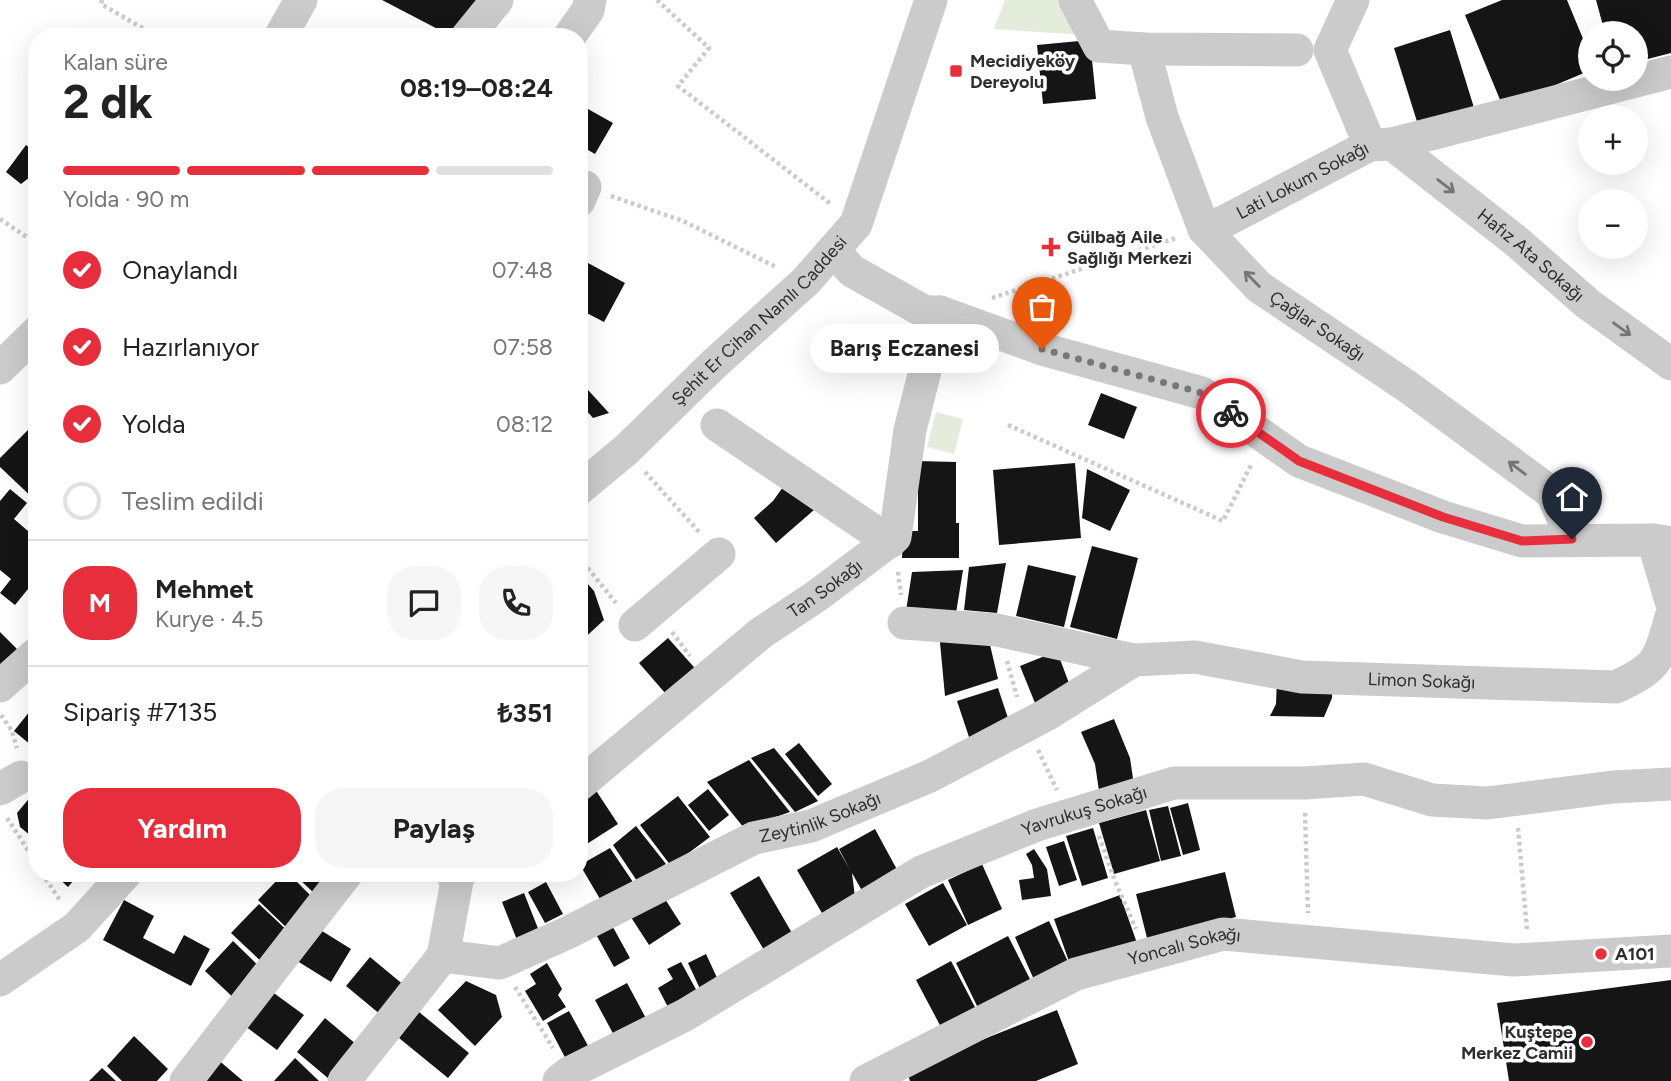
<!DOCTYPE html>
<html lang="tr">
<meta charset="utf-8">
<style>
body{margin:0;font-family:Figtree,sans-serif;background:#f6f6f6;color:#222;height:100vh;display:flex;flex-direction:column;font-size:26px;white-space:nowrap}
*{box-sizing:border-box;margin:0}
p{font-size:23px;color:#767676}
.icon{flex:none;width:38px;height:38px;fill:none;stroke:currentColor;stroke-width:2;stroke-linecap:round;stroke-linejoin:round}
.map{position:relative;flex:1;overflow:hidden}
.details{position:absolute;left:28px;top:28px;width:560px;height:854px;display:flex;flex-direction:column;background:#fff;border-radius:28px;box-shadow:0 7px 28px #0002}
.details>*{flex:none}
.tools{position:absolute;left:1578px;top:21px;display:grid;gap:14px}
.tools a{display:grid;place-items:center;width:70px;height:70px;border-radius:50%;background:#fff;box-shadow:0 7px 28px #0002;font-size:35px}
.pin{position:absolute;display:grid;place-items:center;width:60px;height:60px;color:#fff;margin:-72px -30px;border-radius:50% 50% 50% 0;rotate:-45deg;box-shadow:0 0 7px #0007}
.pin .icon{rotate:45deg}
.courier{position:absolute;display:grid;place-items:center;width:70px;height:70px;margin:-35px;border:5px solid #e72e3c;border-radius:50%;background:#fff;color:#222;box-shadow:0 2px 9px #0007}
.bubble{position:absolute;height:49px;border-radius:24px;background:#fff;box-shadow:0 7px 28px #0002;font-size:23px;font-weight:700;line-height:49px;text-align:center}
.summary em{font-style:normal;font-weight:700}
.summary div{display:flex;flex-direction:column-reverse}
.summary{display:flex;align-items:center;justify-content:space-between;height:119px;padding:0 35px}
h1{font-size:46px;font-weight:700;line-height:52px}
.bar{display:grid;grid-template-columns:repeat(4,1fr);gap:10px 7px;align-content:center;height:84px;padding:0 35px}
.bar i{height:9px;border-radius:5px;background:#e0e0e0}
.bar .active{background:#e72e3c}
.bar p{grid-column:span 4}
.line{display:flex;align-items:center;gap:18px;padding:0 35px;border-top:2px solid #e0e0e0}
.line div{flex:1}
.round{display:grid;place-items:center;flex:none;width:74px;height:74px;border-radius:28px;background:#f6f6f6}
ol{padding:0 35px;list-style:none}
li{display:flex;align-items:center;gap:21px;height:77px}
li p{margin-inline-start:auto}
li .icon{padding:7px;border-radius:50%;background:#e72e3c;color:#fff;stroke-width:4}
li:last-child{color:#767676}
li i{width:38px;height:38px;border:4px solid #e0e0e0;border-radius:50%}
.button{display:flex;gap:14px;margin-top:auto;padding:14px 35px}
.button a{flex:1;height:80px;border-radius:28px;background:#e72e3c;color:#fff;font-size:28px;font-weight:700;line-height:80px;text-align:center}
.button a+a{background:#f6f6f6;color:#222}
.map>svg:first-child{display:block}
.green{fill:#e4ecdb}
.building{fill:#151515}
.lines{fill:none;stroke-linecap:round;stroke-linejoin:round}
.path{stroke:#cbcbcb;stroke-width:4.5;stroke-dasharray:3.5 3.5;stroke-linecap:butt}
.minor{stroke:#cbcbcb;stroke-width:33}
.oneway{stroke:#757575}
.done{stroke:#777;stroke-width:7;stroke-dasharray:0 12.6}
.route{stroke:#e72e3c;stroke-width:9}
.poi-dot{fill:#e72e3c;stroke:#fff;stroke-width:2.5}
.labels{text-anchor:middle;stroke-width:7;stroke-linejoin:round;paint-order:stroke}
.poi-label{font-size:18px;font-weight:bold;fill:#2e2e2e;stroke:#fff;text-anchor:start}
.street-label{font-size:18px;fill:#2e2e2e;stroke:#fff}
</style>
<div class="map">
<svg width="1671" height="1081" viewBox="0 0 1671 1081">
<rect width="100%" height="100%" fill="#fff"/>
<!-- green -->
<path class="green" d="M1005,0H1062L1083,35L994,29Z
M936,412L963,419L954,454L927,447Z"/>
<!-- building -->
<path class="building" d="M382,0H480L453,37Z
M1502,0H1567L1591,58V70L1503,107L1465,15Z
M1596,0H1671V53L1636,62V33H1605Z
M1450,30L1475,111L1419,128L1394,48Z
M1090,40L1096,99L1043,104L1037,45Z
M579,104L613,123L595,154L579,145Z
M26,145L37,153V182L30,177L21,184L6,172Z
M588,263L625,283L604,322L579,309V279Z
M579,380L609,413L593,418L585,409L579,415Z
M1101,393L1137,407L1124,439L1088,425Z
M37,421V502L0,467V458Z
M918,461L956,462V523H959V558H902L903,531H918Z
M1075,463L1081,538L999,545L993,470Z
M1087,469L1130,490L1110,531L1082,518Z
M788,480L822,503L776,543L754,518L773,501Z
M10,489L27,503L14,519L28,531L37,520V578L15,605L0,593L11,579L0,570V501Z
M1092,546L1138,558L1117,639L1070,627Z
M1006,563L997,613L964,610L969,567Z
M1028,565L1076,576L1064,627L1016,616Z
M963,570L956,613L906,611L912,572Z
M579,574L594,591L604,620L579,643Z
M0,632L17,649L0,667Z
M939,632H987L998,679L945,696Z
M668,638L701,675L672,701L639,663Z
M1057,651L1073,694L1037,708L1020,666Z
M1277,678L1333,681L1332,698L1324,717L1270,716L1276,704Z
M998,688L1011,727L970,740L957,701Z
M30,711L37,716V750L14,731Z
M1114,719L1130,758L1134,785L1099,791L1095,764L1081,732Z
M799,743L832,784L818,796L785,754Z
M774,748L818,801L795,812L751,758Z
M749,760L790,812L744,828L707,782Z
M37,789V841L20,827L17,813Z
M595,789L618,824L579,849V800Z
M708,789L729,815L709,831L688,805Z
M678,796L710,837L671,866L640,825Z
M1188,803L1200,850L1183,855L1170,808Z
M1168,806L1181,856L1161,861L1149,810Z
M1146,810L1160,861L1114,874L1099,823Z
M636,826L666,864L637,881L613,845Z
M1093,828L1108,878L1082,886L1066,836Z
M875,829L901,877L865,896L852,873L855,897L823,915L797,870L837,847L850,870L839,849Z
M1064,841L1077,880L1059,886L1046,847Z
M610,848L633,882L600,899L580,865Z
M1034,849L1047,869L1051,896L1022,900L1019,880L1034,878L1032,865L1026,854Z
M982,864L1002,909L968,925L948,880Z
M1225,872L1236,917L1147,938L1136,894Z
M53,873H80L68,887Z
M284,873H288L319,904L292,933L258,900Z
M293,873H344L320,899Z
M759,876L792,933L764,950L730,893Z
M546,882L563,914L545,923L528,892Z
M943,883L967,925L929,946L905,904Z
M658,888L681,924L649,945L625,908Z
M524,893L539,931L517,940L502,902Z
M1120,895L1137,943L1071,967L1054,919Z
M124,900L154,916L143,938L174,954L184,935L210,949L191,986L103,940Z
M259,904L293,936L265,965L231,933Z
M609,920L630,958L614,967L593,929Z
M1049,921L1070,966L1035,982L1015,937Z
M314,926L351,949L331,982L294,959Z
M1008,936L1032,983L979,1010L956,963Z
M233,941L267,974L239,1003L205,971Z
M706,954L719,982L701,991L688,963Z
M370,957L405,986L381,1015L346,986Z
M951,961L977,1011L942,1029L916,980Z
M681,962L699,995L670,1011L658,988L673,979L667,969Z
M547,963L562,989L558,995L566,1007L543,1021L525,991L536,984L530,974Z
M1671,980V1081H1509L1497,1003Z
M466,981L496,995L502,1017L475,1046L438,1010Z
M627,983L648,1022L616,1039L595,1000Z
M271,991L304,1015L277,1050L245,1026Z
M1057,1010L1078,1064L1036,1081H910L906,1070Z
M569,1011L592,1053L569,1065L547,1023Z
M419,1012L469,1053L448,1078L399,1038Z
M325,1018L357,1045L329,1079L297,1052Z
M134,1036L168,1069L157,1081H122L107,1066Z
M216,1058L243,1081H197Z
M295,1058L319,1081H274Z
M102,1068L116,1081H89Z"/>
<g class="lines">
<!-- path -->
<path class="path" d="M102,0L101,4L158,37
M657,0L709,48L678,86L832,205
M611,196L683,221L776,267
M0,219L37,244
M992,298L1176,238
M1008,425L1223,521L1252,463
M645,472L700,533
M579,557L616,603
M898,572L901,595
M672,632L690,656
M1007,661L1017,697
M1,715L12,731L17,748
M1038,750L1057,790
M1305,813L1308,913
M7,818L37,864
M1518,828L1527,930
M1099,836L1115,881L1136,929
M42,873L61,902
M515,987L553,1048"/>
<!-- minor -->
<g class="minor">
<path d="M1075,0L1099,46L1144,49L1297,50"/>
<path d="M1353,0L1330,50L1370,145"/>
<path d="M280,37L301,0"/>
<path d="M467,37L497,0"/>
<path d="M569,37L588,10L590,0"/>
<path id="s1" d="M1144,49L1162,117L1204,229L1259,287L1408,387L1552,493L1572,539"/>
<path id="s2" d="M1392,144L1516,241L1588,304L1671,364"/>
<path d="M579,201L585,187"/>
<path id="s3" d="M1204,229L1223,222L1370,145L1392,144L1671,72"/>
<path d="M833,250L852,271L925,312H940L1042,349L1202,393L1299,461L1443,517L1522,541L1653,540L1671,543"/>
<path d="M0,368L37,332"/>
<path d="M717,425L890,542"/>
<path id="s4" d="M579,489L626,450L714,364L806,281L856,224L931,0"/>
<path d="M1653,540L1671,601"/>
<path id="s5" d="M904,623L997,630L1134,660L1195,657L1302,677L1616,687C1659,667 1658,661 1671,617"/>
<path d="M635,625L719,554"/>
<path d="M0,686L37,653"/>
<path id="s6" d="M579,785L761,633L818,595L895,537L910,430L940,312"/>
<path d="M0,789L21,777"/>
<path id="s7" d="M461,873L454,878L457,881L443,956L500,963L567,933L754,838L811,826L930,776L1046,715L1134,660"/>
<path d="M0,980L77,927L126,873"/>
<path d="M186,1081L347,873"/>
<path d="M344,1081L443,956"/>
<path id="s8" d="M559,1081L569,1073L685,1015L921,872L1037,825L1174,783H1305L1364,779L1432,800L1487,803L1613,787L1671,784"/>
<path id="s9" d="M866,1081L1076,974L1223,934L1514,960L1671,951"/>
</g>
</g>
<!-- one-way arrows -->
<defs><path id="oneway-shaft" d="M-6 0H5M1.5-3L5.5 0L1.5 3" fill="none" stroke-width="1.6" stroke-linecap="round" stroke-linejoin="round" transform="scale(1.75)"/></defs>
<g class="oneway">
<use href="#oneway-shaft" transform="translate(1446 186) rotate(38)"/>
<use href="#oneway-shaft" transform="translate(1252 279) rotate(-135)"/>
<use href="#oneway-shaft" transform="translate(1622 329) rotate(36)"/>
<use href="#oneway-shaft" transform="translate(1517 468) rotate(-143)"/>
</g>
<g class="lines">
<!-- done -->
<path class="done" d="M1042,349L1202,393L1231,413"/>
<!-- route -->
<path class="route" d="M1231,413L1299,461L1443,517L1522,541L1572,539"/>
</g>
<!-- markers -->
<g class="poi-dot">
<rect x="949" y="64" width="14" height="14" rx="3.5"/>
<path d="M1047.5 236.5h7v7h7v7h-7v7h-7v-7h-7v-7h7z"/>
<circle cx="1601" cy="954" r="7"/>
<circle cx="1587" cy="1042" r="7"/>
</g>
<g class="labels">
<!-- poi labels -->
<g class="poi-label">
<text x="970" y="67">Mecidiyeköy<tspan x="970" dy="21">Dereyolu</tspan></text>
<text x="1067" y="243">Gülbağ Aile<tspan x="1067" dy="21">Sağlığı Merkezi</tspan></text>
<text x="1615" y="960">A101</text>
<text x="1573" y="1038" text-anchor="end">Kuştepe<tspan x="1573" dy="21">Merkez Camii</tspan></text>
</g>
<!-- street labels -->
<g class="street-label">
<text dy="6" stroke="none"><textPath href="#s3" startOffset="110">Lati Lokum Sokağı</textPath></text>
<text dy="6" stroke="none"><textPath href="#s2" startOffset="178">Hafız Ata Sokağı</textPath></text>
<text dy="6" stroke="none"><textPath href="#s4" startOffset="247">Şehit Er Cihan Namlı Caddesi</textPath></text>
<text dy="6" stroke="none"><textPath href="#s1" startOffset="340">Çağlar Sokağı</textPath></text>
<text dy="6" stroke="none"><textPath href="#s6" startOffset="315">Tan Sokağı</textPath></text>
<text dy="6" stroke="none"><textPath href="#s5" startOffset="523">Limon Sokağı</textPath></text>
<text dy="6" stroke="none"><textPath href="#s8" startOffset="593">Yavrukuş Sokağı</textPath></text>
<text dy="6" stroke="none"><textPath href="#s7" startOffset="499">Zeytinlik Sokağı</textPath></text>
<text dy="6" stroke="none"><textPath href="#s9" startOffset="348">Yoncalı Sokağı</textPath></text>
</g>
</g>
</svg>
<div class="tools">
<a><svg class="icon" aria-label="locate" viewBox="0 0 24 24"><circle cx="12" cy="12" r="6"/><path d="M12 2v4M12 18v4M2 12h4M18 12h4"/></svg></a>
<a>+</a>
<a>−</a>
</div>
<div class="pin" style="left:1042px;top:349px;background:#ea580c"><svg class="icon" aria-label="bag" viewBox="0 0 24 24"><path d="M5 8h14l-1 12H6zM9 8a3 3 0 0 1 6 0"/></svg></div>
<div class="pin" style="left:1572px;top:539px;background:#1f2937"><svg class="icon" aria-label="home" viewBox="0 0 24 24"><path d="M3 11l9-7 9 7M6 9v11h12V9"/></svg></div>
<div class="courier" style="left:1231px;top:413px"><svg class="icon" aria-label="bike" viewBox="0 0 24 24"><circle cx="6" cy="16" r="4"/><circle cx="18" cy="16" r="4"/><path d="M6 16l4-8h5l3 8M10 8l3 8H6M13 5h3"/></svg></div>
<div class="bubble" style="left:810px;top:324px;width:189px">Barış Eczanesi</div>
<section class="details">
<div class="summary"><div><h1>2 dk</h1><p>Kalan süre</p></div><em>08:19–08:24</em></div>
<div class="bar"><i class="active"></i><i class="active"></i><i class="active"></i><i></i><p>Yolda · 90 m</p></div>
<ol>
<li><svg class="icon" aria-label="check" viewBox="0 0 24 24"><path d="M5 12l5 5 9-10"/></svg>Onaylandı<p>07:48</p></li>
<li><svg class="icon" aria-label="check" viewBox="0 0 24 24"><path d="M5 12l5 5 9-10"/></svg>Hazırlanıyor<p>07:58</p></li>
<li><svg class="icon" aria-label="check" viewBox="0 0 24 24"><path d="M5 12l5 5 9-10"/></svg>Yolda<p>08:12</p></li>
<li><i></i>Teslim edildi</li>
</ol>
<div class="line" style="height:126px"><b class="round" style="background:#e72e3c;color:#fff">M</b><div><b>Mehmet</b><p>Kurye · 4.5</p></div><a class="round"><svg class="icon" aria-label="chat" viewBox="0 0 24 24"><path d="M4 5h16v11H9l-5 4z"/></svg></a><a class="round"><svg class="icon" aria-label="phone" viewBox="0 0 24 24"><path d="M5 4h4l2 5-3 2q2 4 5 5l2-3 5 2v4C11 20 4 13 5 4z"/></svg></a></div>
<div class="line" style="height:91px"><div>Sipariş #7135</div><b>₺351</b></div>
<div class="button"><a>Yardım</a><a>Paylaş</a></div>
</section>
</div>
